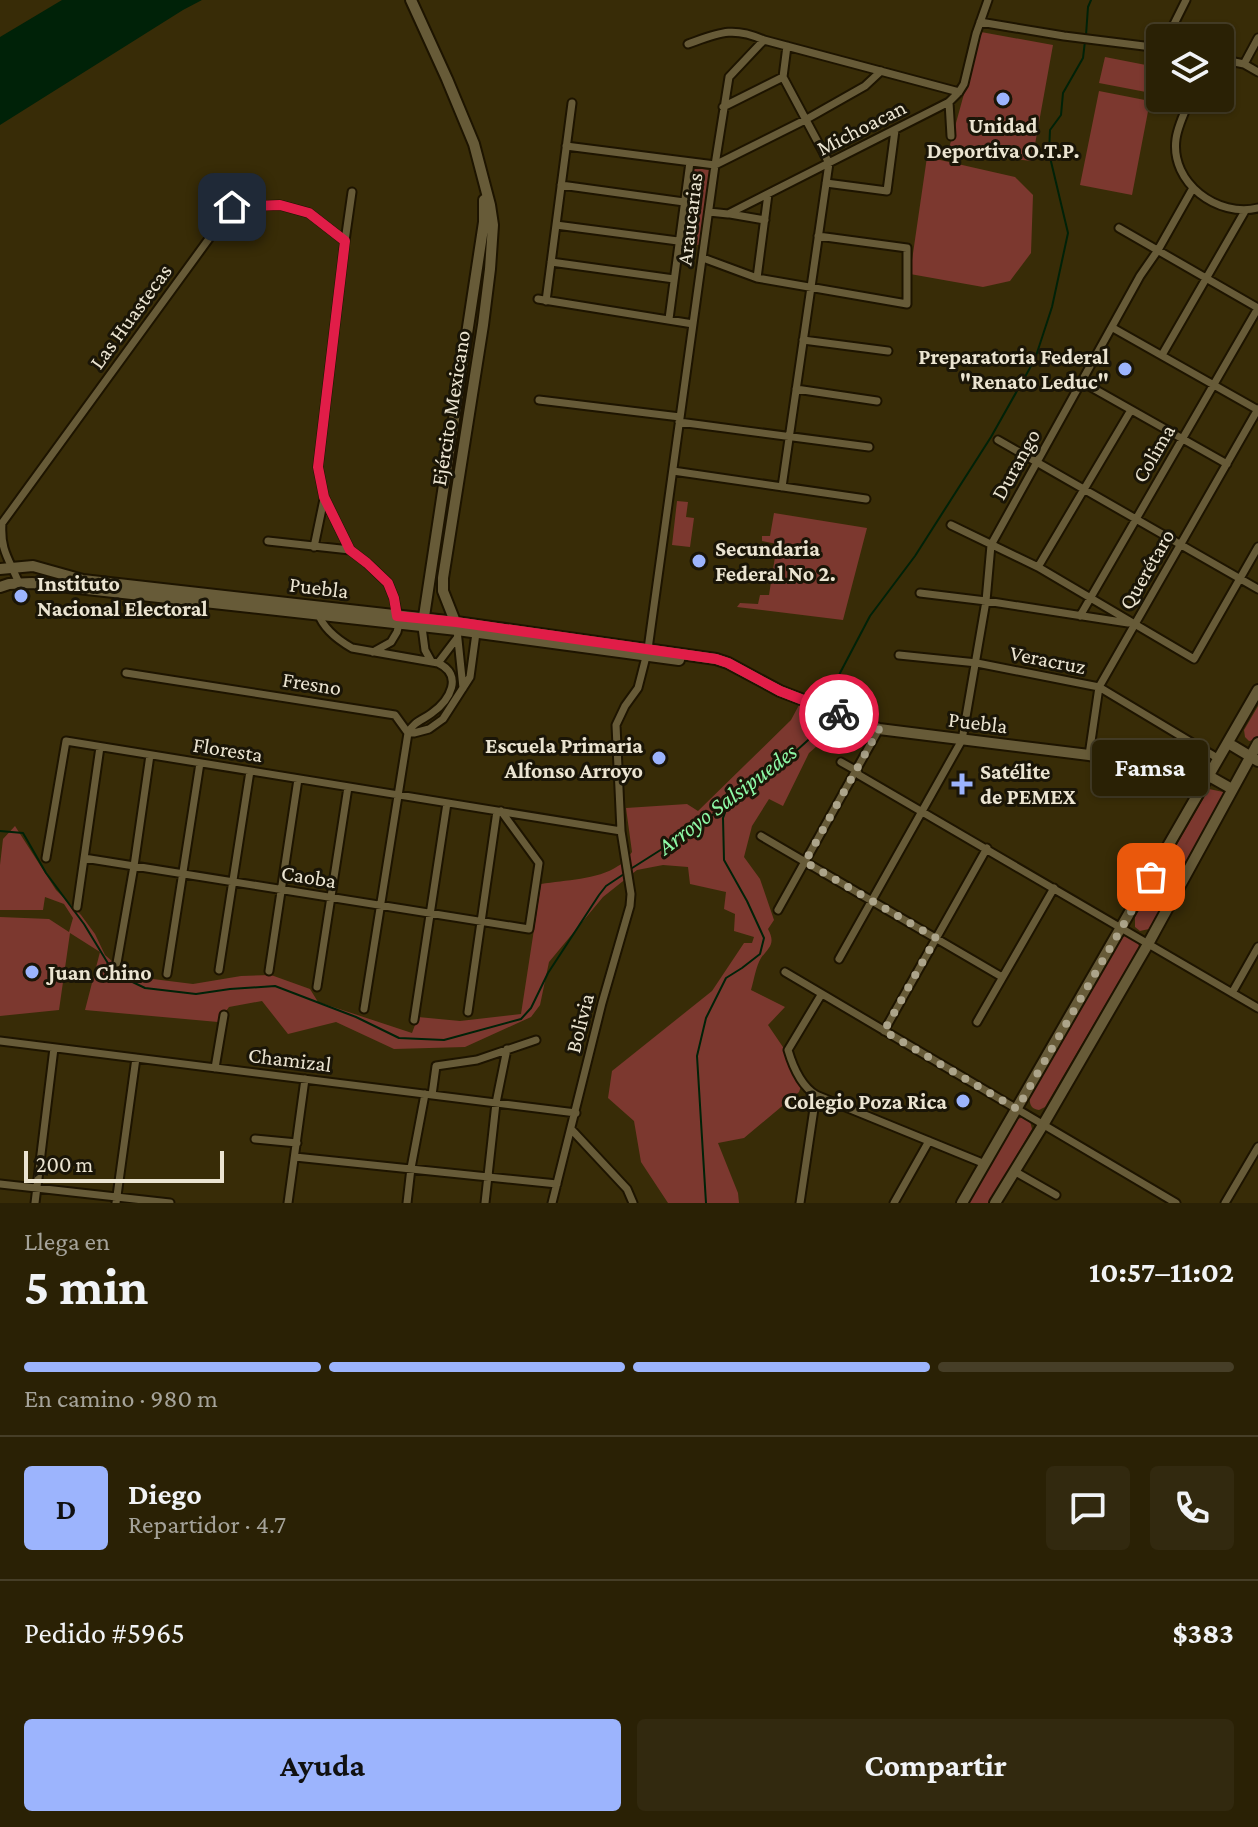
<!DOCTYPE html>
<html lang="es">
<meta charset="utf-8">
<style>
body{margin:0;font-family:"Crimson Pro",serif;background:#32290f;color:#f1f3f6;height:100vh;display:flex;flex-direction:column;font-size:30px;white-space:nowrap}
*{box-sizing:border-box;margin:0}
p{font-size:26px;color:#a5a39a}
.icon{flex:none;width:44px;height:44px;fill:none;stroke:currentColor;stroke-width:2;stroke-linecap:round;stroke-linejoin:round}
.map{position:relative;height:1203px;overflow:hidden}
.side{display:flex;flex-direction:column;background:#2a2105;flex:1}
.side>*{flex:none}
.fabs{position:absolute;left:1146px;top:24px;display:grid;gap:16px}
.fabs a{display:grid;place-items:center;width:88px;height:88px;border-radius:8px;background:#2a2105;box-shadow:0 2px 6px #0004,0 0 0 2px #463e27;font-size:40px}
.scale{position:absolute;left:24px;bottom:20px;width:200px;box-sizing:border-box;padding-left:8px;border:4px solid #ebe4d1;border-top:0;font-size:22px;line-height:28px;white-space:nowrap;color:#ebe4d1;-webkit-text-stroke:6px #1a1507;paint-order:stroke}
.pin{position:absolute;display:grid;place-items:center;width:68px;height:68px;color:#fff;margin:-34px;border-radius:16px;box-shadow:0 4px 12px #0006}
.courier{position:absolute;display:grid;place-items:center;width:80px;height:80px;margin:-40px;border:6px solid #e11d48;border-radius:50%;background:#fff;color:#222;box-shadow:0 2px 10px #0007}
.bubble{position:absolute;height:56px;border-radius:8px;background:#2a2105;box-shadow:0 2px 6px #0004,0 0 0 2px #463e27;font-size:26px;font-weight:700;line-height:56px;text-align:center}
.headline em{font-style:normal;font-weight:700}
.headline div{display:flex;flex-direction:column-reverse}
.headline{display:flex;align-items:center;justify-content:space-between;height:136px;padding:0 24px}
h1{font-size:52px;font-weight:700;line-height:60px}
.bar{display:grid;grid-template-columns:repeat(4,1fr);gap:12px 8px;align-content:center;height:96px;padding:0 24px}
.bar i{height:10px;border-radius:6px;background:#463e27}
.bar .selected{background:#9cb4fd}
.bar p{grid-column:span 4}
.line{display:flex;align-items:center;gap:20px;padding:0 24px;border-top:2px solid #463e27}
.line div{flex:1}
.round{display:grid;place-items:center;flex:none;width:84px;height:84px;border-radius:8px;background:#32290f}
.primary-button{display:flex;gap:16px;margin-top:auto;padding:16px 24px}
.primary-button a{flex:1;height:92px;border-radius:8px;background:#9cb4fd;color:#111;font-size:32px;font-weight:700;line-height:92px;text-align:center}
.primary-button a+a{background:#32290f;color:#f1f3f6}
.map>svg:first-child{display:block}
.green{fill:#7c382f}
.water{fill:#002208}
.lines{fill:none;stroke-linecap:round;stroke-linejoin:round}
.stream{stroke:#002208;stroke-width:2}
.minor-casing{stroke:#1d1400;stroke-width:11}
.secondary-casing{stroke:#1d1400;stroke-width:14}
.minor{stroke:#675b38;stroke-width:7}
.secondary{stroke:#675b38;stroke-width:10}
.done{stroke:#aca48a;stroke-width:8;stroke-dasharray:0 14.4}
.route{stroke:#e11d48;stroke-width:10}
.poi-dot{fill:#9cb4fd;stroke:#1a1507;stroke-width:3}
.labels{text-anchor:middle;stroke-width:6;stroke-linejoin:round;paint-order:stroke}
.poi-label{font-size:22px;font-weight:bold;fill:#ebe4d1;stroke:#1a1507;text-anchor:start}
.street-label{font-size:22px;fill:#ebe4d1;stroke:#1a1507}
.water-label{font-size:24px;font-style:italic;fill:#8df9a6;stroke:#1a1507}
</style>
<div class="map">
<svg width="1258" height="1203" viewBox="0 0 1258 1203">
<rect width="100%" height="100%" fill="#382c07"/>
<!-- green -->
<path class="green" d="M981,32L1053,45L1032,161L948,152Z
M1105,57L1151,66L1146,92L1099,83Z
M1099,91L1150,101L1132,195L1080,185Z
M927,157L1015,177L1033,195L1031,253L1010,281L983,287L910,274Z
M694,168L710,170L699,245L683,243Z
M677,501L688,502L686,517L694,518L690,547L672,545Z
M774,513L867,528L843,620L737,607L740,603L758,604L760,595H769L777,544L762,541V536H770Z
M799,705L839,716L817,746L809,753L783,806L769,799L752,826L744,857L760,879L774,920L768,929C776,944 769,947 761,958C756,966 754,980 751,990L785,1007L768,1025L804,1078L799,1092L744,1138L718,1143L738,1193L739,1203H668L641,1162L634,1121L608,1098L612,1071L712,991L744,943H752L754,937L734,931L735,914L724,909L726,892L690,884L688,867L663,865L637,870L603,897L549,962L540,1005L531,1017L465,1047L394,1049L336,1022L288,1034L262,1001L229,1007L218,1022L85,1010L100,952L70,933L59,1010L0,1016V917L49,919L69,932L73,918L64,904L45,897L43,910H0V865L3,839L15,826L56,890L81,915L95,934L105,955L129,976L193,984L241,976L271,975L310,989L318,1002L412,1033L418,1017L460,1021L521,1014L541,884C565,880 597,880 618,866C624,863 628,857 632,852L626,808L687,804L698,811L791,720Z
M1258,706V739L1249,741L1245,737L1244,730Z
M1209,789L1228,793L1149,929L1140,931L1135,927V917Z
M1127,935H1130L1138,941L1139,947L1045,1107L1039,1110C1031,1109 1029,1104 1030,1096L1121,938Z
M1025,1117L1030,1121L1032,1129L989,1203H969L1017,1119Z"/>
<!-- water -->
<path class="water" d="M62,0H202L183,10L0,125V37Z"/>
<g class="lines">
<!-- stream -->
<path class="stream" d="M1086,35L1088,7L1091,0
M828,704L840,673L870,616L915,556L991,437L1035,359L1052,307L1068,233L1049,153L1050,130L1061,115L1063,93L1083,58L1085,41
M0,831L23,833L46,873L84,924L109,965L120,976L145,988L196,994L230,989L275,986L356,1017L399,1038L444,1040L521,1019L531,1008L548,973L599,895L606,886L624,874
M629,870L681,837L728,804L770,767L796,751L817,732L824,714
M706,1203L697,1056L706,1018L726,978L742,968L760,954L764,938L747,901L724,860L723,818L727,807"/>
<defs>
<path id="minor" d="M980,22L1064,36L1160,48
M1167,38L1186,0
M688,44C719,33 732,26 764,40L959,92
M1220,59L1244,64L1258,72
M1244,64L1258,38
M1191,98C1185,111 1178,125 1176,139C1170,183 1218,218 1258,208
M949,102L951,136
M723,107L783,77
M566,146L715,165L805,120L865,86L881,71
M826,183L887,191L895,130
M561,185L684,202
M709,212L728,214L949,102L959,92L964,84L976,34L988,0
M730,214L765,220
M556,225L678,241
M1119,228L1258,308
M345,241L352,192
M703,258L757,278L907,304V248L818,236
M551,262L674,279
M757,278L768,194
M538,299L693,324
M546,301L572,103
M669,319L690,162
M1113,328L1258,410
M803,340L888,351
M1162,355L1245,211
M1082,382L1227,464
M796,389L877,401
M539,400L680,417
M679,422L869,447
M998,440L1258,589
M673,471L866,499
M782,487L829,163L783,77L787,46
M2,523C0,550 9,559 19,583
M951,525L1038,567L1194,659L1258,547
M0,526L232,207L280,205L309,213L345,241L318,467L324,497L350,550L367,563L388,583L394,598L399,624L397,632L391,642L373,652
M268,541L350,550
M314,547L324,499
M1038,567L1131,410
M920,593L986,601L1128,623
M318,613C323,628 338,640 352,648L438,663C464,675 450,700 432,713C423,720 413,722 408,733L364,1009
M1080,616L1258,308
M422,627L425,650L431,661
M457,630L463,688
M899,655L977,663L1099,687L1219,759
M438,663L457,638
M126,673L395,715L408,733
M408,733H414L429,729L443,719L470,677L476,633
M1089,755L1099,687L1258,409
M841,762L857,771L859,775L1258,1008
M761,836L1002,977
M46,858L66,741L621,831
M84,858L529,929L539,863L501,811
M77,907L100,747
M778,910L879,729
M839,959L962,740L986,601L991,545L1140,276L1158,250L1193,188
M117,963L134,866L150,755
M219,970L250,771
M269,971L298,779
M785,972L1176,1203
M167,974L200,763
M317,987L348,787
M1232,993L1258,947
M821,995L788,1050C793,1067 801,1086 816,1095L985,1164
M468,1012L497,811
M414,1020L447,803
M977,1022L1054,888
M884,1031L987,848
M0,1041L576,1113
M215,1068L224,1015
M432,1095L436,1066L477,1060L536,1040
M571,1129L627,1189L633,1203
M255,1139L297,1143
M295,1157L557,1184
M1014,1171L1056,1195
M0,1184L170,1203
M35,1203L54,1048
M116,1203L136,1058
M288,1203L305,1079
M407,1203L411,1168L425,1094
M485,1203L496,1103L507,1049
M552,1203L602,1003L630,906L631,894L621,831L616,725L625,706L638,688L648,649L715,165L729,77L764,40
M800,1203L816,1095
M894,1203L929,1141
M1225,1203L1258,1147"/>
<path id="secondary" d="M411,0L447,79L474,144L490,205L493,225L490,269L483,325L443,578V591L456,624
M0,569L33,566L83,580L456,622L716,659L728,663L780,691L879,729L1089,755L1209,776L1232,789
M0,587L9,584L32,583L457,630L679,660
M423,623L484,222V200
M1228,743L1258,761
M962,1203L1258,690
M995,1203L1043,1125L1148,944L1258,743"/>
</defs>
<!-- minor casing -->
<use href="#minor" class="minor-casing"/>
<!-- secondary casing -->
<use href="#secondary" class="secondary-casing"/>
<!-- minor -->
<use href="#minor" class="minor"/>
<!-- secondary -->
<use href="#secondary" class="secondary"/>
</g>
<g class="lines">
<!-- done -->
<path class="done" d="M839,714L879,729L805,862L936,938L884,1031L1017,1109L1151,877"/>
<!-- route -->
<path class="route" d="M232,207L280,205L309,213L345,241L318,467L324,497L350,550L367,563L388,583L394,598L397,616L456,622L716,659L728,663L780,691L839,714"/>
</g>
<!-- markers -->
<g class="poi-dot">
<circle cx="1003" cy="99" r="8"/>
<circle cx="1125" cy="369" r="8"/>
<circle cx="699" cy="561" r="8"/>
<circle cx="21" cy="596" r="8"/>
<circle cx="659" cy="758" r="8"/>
<path d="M958 772h8v8h8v8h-8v8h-8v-8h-8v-8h8z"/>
<circle cx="32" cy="972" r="8"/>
<circle cx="963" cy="1101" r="8"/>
</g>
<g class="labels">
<!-- poi labels -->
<g class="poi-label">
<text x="1003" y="133" text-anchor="middle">Unidad<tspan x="1003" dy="25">Deportiva O.T.P.</tspan></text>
<text x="1109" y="364" text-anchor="end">Preparatoria Federal<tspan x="1109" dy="25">"Renato Leduc"</tspan></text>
<text x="715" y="556">Secundaria<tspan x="715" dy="25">Federal No 2.</tspan></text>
<text x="37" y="591">Instituto<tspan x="37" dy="25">Nacional Electoral</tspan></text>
<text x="643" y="753" text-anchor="end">Escuela Primaria<tspan x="643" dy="25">Alfonso Arroyo</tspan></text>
<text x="980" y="779">Satélite<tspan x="980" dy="25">de PEMEX</tspan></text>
<text x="48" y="980">Juan Chino</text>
<text x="947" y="1109" text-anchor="end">Colegio Poza Rica</text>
</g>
<!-- street labels -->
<g class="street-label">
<text transform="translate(861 127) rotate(-27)" y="8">Michoacan</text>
<text transform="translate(689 219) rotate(-83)" y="8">Araucarias</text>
<text transform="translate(130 316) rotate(-54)" y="8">Las Huastecas</text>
<text transform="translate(450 408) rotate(-81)" y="8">Ejército Mexicano</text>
<text transform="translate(1153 453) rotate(-60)" y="8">Colima</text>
<text transform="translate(1015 464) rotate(-61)" y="8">Durango</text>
<text transform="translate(1146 569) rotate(-60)" y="8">Querétaro</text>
<text transform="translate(319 587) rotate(7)" y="8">Puebla</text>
<text transform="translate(1048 659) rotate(11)" y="8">Veracruz</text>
<text transform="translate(312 683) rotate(9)" y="8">Fresno</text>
<text transform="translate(978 722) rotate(7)" y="8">Puebla</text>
<text transform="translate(228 749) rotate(9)" y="8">Floresta</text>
<text transform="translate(309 876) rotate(9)" y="8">Caoba</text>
<text transform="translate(579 1023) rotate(-76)" y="8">Bolivia</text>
<text transform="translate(290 1059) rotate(7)" y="8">Chamizal</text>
</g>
<!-- water labels -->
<g class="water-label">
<text transform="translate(727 799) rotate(-37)" y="8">Arroyo Salsipuedes</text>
</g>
</g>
</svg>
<div class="fabs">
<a><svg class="icon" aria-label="layers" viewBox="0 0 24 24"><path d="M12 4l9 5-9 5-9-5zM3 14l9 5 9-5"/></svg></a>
</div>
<div class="scale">200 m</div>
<div class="pin" style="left:1151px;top:877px;background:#ea580c"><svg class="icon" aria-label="bag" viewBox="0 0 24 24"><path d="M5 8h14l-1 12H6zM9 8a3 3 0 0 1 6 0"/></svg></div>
<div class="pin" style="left:232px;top:207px;background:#1f2937"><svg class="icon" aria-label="home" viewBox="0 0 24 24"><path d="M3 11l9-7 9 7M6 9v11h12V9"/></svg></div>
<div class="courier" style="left:839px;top:714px"><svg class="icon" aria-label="bike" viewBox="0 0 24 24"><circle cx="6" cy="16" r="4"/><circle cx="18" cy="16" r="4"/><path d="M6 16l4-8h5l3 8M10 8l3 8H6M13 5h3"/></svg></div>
<div class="bubble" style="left:1092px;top:740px;width:116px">Famsa</div>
</div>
<section class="side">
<div class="headline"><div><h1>5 min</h1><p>Llega en</p></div><em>10:57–11:02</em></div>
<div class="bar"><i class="selected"></i><i class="selected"></i><i class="selected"></i><i></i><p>En camino · 980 m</p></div>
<div class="line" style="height:144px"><b class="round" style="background:#9cb4fd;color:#111">D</b><div><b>Diego</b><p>Repartidor · 4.7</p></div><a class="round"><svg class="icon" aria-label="chat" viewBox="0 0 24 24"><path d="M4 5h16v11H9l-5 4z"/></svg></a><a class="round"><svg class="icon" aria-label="phone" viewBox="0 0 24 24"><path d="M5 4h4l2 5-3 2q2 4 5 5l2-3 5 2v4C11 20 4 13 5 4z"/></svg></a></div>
<div class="line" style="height:104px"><div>Pedido #5965</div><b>$383</b></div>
<div class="primary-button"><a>Ayuda</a><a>Compartir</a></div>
</section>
